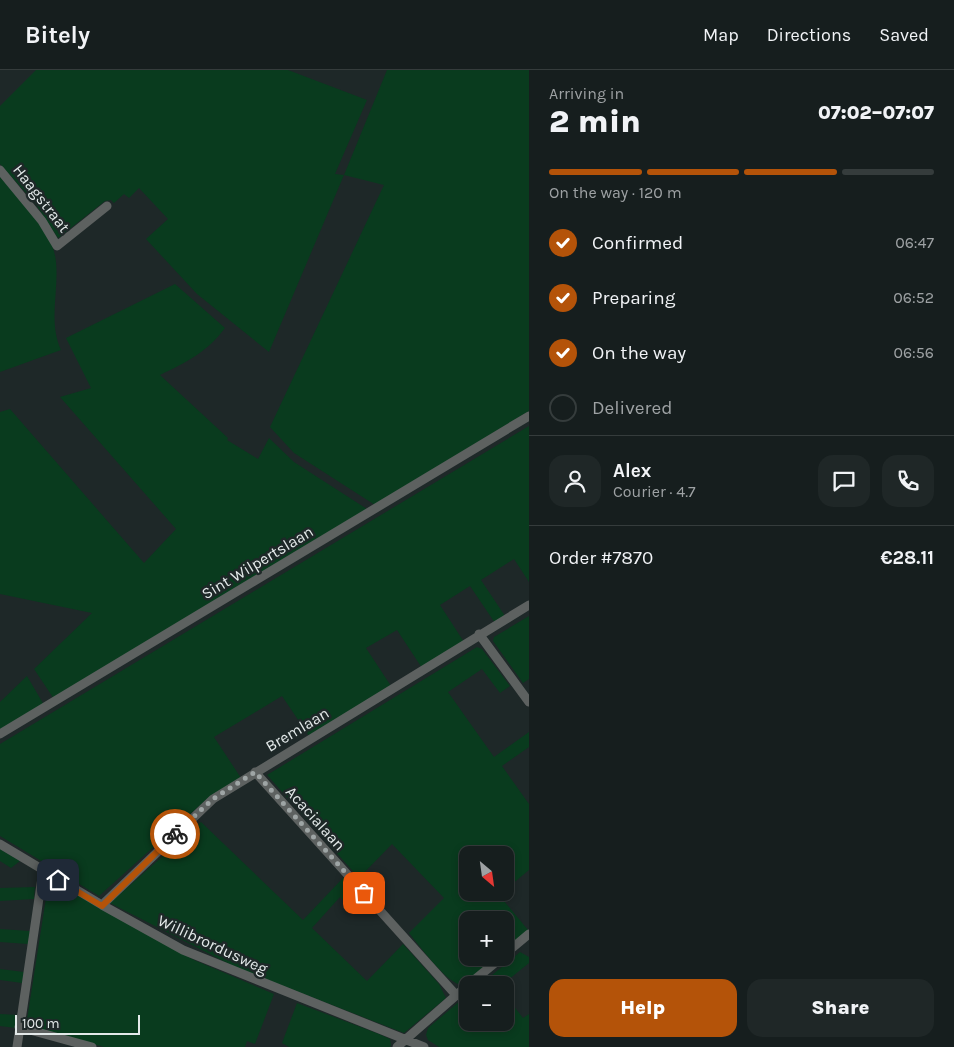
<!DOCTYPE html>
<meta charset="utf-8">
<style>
body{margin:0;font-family:Karla,sans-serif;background:#1f2727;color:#f1f3f6;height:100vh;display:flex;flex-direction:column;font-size:19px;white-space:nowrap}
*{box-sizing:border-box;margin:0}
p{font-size:16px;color:#9ea2a4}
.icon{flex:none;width:28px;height:28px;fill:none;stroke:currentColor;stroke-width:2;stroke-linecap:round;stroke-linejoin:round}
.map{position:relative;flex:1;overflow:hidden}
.drawer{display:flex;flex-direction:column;background:#161e1e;width:425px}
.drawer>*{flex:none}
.needle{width:32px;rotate:151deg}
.controls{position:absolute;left:459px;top:776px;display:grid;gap:10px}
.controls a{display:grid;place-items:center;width:55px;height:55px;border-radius:10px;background:#161e1e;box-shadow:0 2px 8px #0003,0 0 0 1px #353c3c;font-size:25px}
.scale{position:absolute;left:15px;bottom:12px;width:125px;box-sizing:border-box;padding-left:5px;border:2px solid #e3e9e9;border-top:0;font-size:14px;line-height:18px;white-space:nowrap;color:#e3e9e9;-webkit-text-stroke:4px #1e2828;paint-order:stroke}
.pin{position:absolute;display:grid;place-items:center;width:42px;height:42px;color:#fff;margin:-21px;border-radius:10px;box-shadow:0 2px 8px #0006}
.courier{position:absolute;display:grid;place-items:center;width:50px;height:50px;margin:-25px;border:4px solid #b45309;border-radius:50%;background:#fff;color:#222;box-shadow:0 1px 6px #0007}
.summary em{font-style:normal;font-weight:800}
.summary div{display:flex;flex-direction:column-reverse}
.summary{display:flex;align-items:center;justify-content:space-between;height:85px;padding:0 20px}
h1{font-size:32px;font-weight:800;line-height:38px}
.bar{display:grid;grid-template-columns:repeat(4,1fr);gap:8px 5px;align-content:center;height:60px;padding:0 20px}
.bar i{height:6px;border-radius:4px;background:#353c3c}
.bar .active{background:#b45309}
.bar p{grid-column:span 4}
.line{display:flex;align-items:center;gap:12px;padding:0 20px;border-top:1px solid #353c3c}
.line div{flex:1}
.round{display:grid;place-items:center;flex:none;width:52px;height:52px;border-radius:15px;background:#1f2727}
ol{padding:0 20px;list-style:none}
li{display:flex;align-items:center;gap:15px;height:55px}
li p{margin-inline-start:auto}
li .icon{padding:5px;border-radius:50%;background:#b45309;color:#fff;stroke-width:4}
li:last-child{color:#9ea2a4}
li i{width:28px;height:28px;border:2px solid #353c3c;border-radius:50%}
.primary-button{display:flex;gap:10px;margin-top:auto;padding:10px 20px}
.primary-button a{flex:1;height:58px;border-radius:15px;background:#b45309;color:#fff;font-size:20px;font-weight:800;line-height:58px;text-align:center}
.primary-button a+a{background:#1f2727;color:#f1f3f6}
header{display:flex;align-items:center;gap:30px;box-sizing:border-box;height:70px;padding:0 25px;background:#161e1e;border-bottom:1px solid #353c3c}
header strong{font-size:24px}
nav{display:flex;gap:28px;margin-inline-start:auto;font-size:18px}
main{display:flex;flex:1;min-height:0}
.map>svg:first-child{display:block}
.green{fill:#093b1e}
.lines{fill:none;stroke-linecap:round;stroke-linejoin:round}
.minor{stroke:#5d6160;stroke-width:9}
.done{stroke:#9ea5a5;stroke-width:5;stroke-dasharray:0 9}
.route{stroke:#b45309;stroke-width:6}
.labels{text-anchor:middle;stroke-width:5;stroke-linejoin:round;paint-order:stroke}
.street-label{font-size:16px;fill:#e3e9e9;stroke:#1e2828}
</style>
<header>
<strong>Bitely</strong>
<nav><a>Map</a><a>Directions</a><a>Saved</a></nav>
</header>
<main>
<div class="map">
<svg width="529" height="977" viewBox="0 0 529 977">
<rect width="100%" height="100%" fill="#1e2828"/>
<!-- green -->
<path class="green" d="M36,0H288L367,30L335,104L344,105L387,0H529V341L375,435L294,383L270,357L384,115L344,105L269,282L197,224L146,169L168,149L139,118L129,128L124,124L114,133L111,130L105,131L58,168L35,133L0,94V36Z
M0,107C21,130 53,159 56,192C59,222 48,251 61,280L0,302Z
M175,214L225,258C207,282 187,292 160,305L228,368L227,370L258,389L269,368L294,392L367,439L54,629L34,599L92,543L0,524V342L10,339L144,493L176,459L60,327L91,318L66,268Z
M529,356V512L514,489L481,510L505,546L495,553L470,516L440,535L464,572L422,598L397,560L366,578L391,616L309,666L282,626L214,667L241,708L208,728L99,826L0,766V674Z
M529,546V609L523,613L493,571L494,567Z
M477,577L482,579L510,616L500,623L482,599L448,622L494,687L529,662V677L502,696L529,734V800L505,820V785H468V822L501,823L499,825L528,860L505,879V850H468V888H495L462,915C447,914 419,875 409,863L444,828L392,774L359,808L267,705Z
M27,606L44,635L0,661V632Z
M201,752L303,850L344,807L365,831L355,842L340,827L312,858L367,911L403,874L439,914L446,928L404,963L237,898L110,833Z
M0,779L20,791L11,798L0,791Z
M49,809L194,890L274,924L255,974L247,971L245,977H104L26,956Z
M35,817L34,829L0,831V818Z
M0,859L30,861L28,874L0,872Z
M520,882L529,887V893L502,915H480Z
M0,899L24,902L22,913L0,910Z
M467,925L468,952H505V925L523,948L529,944V977H439L428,970L426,965L428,958Z
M297,933L379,964L390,969L391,975L390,977H289L282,973Z
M0,944L18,945L16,958L0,956Z"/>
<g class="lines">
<!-- minor -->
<path class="minor" d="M0,100L42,151L57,176L107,136
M479,564L529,632
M0,664L529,346
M255,702L456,925
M0,774L102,835L183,880L424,977
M102,835L213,729L529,535
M505,884L529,864
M468,915L501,888
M19,957L92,977
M17,977L43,801
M397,977L468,915"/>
</g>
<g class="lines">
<!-- done -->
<path class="done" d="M175,764L213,729L255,702L364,823"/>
<!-- route -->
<path class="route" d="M58,810L102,836L175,764"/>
</g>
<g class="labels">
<!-- street labels -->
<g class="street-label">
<text transform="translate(42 128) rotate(52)" y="6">Haagstraat</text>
<text transform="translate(257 492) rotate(-31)" y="6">Sint Wilpertslaan</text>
<text transform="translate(297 659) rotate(-31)" y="6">Bremlaan</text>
<text transform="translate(316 748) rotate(48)" y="6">Acacialaan</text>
<text transform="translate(213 874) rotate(25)" y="6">Willibrordusweg</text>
</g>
</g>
</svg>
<div class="controls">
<a><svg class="needle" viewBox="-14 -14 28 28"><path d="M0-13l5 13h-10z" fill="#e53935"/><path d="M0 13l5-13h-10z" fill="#9ea2a4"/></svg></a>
<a>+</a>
<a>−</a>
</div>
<div class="scale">100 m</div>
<div class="pin" style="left:364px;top:823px;background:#ea580c"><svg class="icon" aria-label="bag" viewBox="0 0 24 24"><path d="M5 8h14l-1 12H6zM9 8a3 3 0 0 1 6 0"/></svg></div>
<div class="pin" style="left:58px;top:810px;background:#1f2937"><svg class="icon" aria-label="home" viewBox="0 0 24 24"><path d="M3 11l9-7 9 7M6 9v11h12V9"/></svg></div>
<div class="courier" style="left:175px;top:764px"><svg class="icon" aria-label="bike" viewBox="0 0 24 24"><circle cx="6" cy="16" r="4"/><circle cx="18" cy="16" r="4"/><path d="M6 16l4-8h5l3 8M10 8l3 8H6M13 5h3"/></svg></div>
</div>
<section class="drawer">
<div class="summary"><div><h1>2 min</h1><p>Arriving in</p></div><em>07:02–07:07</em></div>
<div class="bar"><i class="active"></i><i class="active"></i><i class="active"></i><i></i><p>On the way · 120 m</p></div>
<ol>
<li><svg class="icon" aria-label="check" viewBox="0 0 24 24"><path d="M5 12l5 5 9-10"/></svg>Confirmed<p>06:47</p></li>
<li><svg class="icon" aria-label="check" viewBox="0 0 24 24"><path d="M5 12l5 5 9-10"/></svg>Preparing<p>06:52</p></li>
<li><svg class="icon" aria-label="check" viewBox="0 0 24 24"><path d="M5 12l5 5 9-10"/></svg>On the way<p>06:56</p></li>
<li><i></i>Delivered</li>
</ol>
<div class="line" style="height:90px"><a class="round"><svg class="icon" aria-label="person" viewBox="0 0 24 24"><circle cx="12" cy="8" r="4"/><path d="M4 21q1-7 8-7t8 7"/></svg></a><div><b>Alex</b><p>Courier · 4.7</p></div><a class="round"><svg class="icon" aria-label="chat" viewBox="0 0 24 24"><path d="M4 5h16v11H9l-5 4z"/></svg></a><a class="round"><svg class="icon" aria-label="phone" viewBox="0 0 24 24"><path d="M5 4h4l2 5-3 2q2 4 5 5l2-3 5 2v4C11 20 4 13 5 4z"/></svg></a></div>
<div class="line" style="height:65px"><div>Order #7870</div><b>€28.11</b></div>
<div class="primary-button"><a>Help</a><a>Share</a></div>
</section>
</main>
